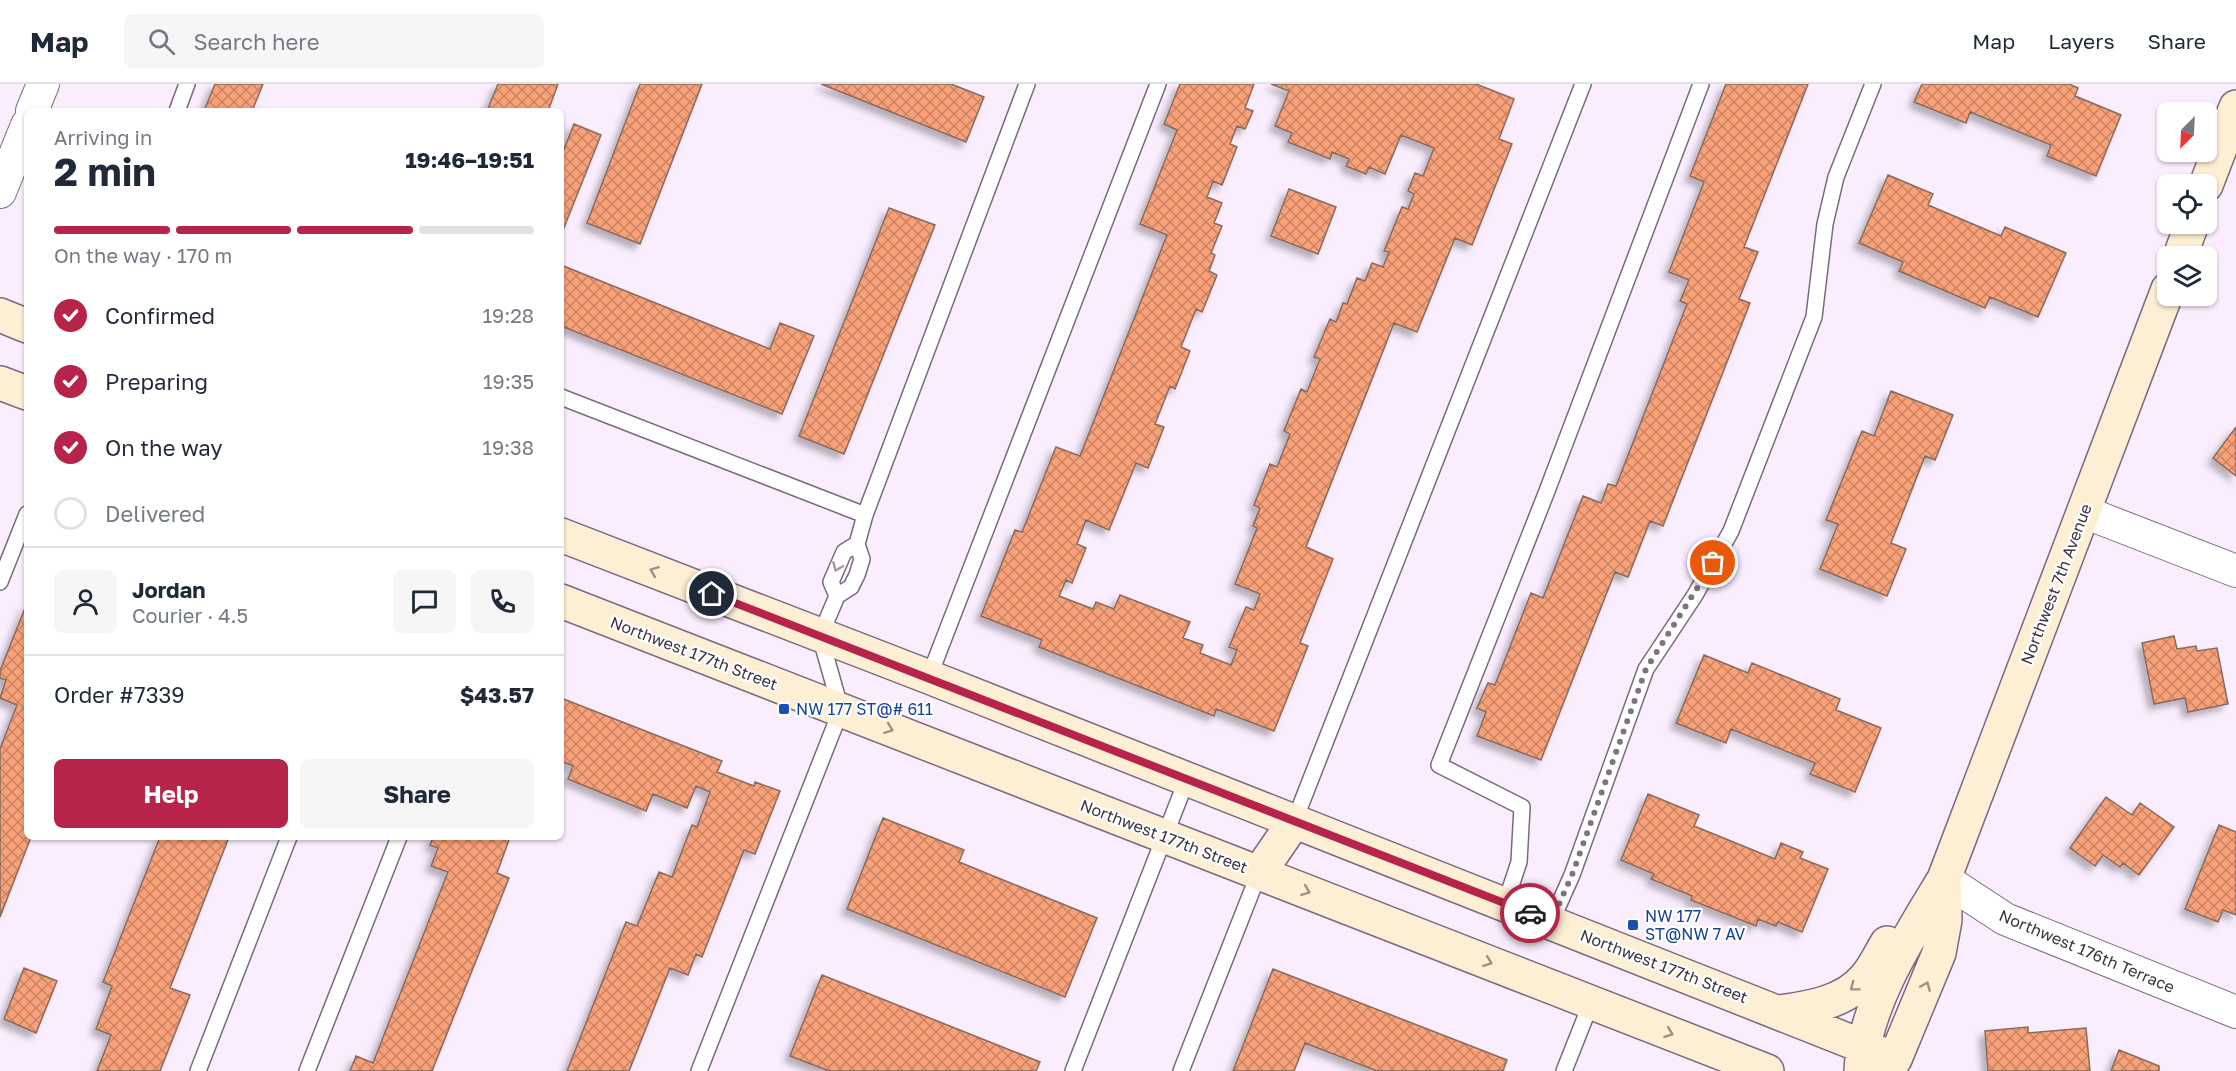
<!DOCTYPE html>
<meta charset="utf-8">
<style>
body{margin:0;font-family:"Golos Text",sans-serif;background:#f6f6f7;color:#1f2937;height:100vh;display:flex;flex-direction:column;font-size:22px;white-space:nowrap}
*{box-sizing:border-box;margin:0}
p{font-size:20px;color:#747a83}
.icon{flex:none;width:33px;height:33px;fill:none;stroke:currentColor;stroke-width:2;stroke-linecap:round;stroke-linejoin:round}
.map{position:relative;flex:1;overflow:hidden}
.side{position:absolute;left:24px;top:24px;width:540px;height:732px;display:flex;flex-direction:column;background:#fff;border-radius:9px;box-shadow:0 2px 4px #0004}
.side>*{flex:none}
.needle{width:39px;rotate:204deg}
.buttons{position:absolute;left:2157px;top:18px;display:grid;gap:12px}
.buttons a{display:grid;place-items:center;width:60px;height:60px;border-radius:9px;background:#fff;box-shadow:0 2px 4px #0004;font-size:30px}
.pin{position:absolute;display:grid;place-items:center;width:51px;height:51px;color:#fff;margin:-26px;border:3px solid #fff;border-radius:50%;box-shadow:0 2px 6px #0007}
.courier{position:absolute;display:grid;place-items:center;width:60px;height:60px;margin:-30px;border:4px solid #b62449;border-radius:50%;background:#fff;color:#222;box-shadow:0 2px 8px #0007}
.headline em{font-style:normal;font-weight:700}
.headline div{display:flex;flex-direction:column-reverse}
.headline{display:flex;align-items:center;justify-content:space-between;height:102px;padding:0 30px}
h1{font-size:39px;font-weight:700;line-height:45px}
.bar{display:grid;grid-template-columns:repeat(4,1fr);gap:9px 6px;align-content:center;height:72px;padding:0 30px}
.bar i{height:8px;border-radius:4px;background:#e0e1e3}
.bar .on{background:#b62449}
.bar p{grid-column:span 4}
.line{display:flex;align-items:center;gap:15px;padding:0 30px;border-top:2px solid #e0e1e3}
.line div{flex:1}
.round{display:grid;place-items:center;flex:none;width:63px;height:63px;border-radius:9px;background:#f6f6f7}
ol{padding:0 30px;list-style:none}
li{display:flex;align-items:center;gap:18px;height:66px}
li p{margin-inline-start:auto}
li .icon{padding:6px;border-radius:50%;background:#b62449;color:#fff;stroke-width:4}
li:last-child{color:#747a83}
li i{width:33px;height:33px;border:3px solid #e0e1e3;border-radius:50%}
.button{display:flex;gap:12px;margin-top:auto;padding:12px 30px}
.button a{flex:1;height:69px;border-radius:9px;background:#b62449;color:#fff;font-size:24px;font-weight:700;line-height:69px;text-align:center}
.button a+a{background:#f6f6f7;color:#1f2937}
header{display:flex;align-items:center;gap:36px;box-sizing:border-box;height:84px;padding:0 30px;background:#fff;border-bottom:2px solid #e0e1e3}
header strong{font-size:28px}
nav{display:flex;gap:33px;margin-inline-start:auto;font-size:21px}
.search{width:420px;height:54px;background:#f6f6f7;display:flex;align-items:center;gap:15px;box-sizing:border-box;padding:0 21px;border-radius:9px;color:#747a83;font-size:22px}
.map>svg:first-child{display:block}
.building{fill:url(#building-cross-hatch);stroke:#886b5e;stroke-width:1.5;filter:url(#shadow)}
.lines{fill:none;stroke-linecap:round;stroke-linejoin:round}
.lane-casing{stroke:#7b6981;stroke-width:18}
.street-casing{stroke:#7b6981;stroke-width:34}
.secondary-casing{stroke:#7b6981;stroke-width:36}
.lane{stroke:#fff;stroke-width:15}
.street{stroke:#fff;stroke-width:32}
.secondary{stroke:#fdefd3;stroke-width:33}
.oneway{stroke:#9d999e}
.oneway2{stroke:#9c9188}
.done{stroke:#7e7481;stroke-width:6;stroke-dasharray:0 10.8}
.route{stroke:#b62449;stroke-width:8}
.transit-dot{fill:#1a4fb4;stroke:#fff;stroke-width:2}
.labels{text-anchor:middle;stroke-width:4.5;stroke-linejoin:round;paint-order:stroke}
.street-label{font-size:16px;fill:#3b333e;stroke:#fff}
.transit-label{font-size:16px;fill:#164399;stroke:#fff;text-anchor:start}
</style>
<header>
<strong>Map</strong>
<div class="search"><svg class="icon" aria-label="search" viewBox="0 0 24 24"><circle cx="10" cy="10" r="6"/><path d="M15 15l6 6"/></svg>Search here</div>
<nav><a>Map</a><a>Layers</a><a>Share</a></nav>
</header>
<div class="map">
<svg width="2236" height="987" viewBox="0 0 2236 987">
<defs>
<pattern id="building-cross-hatch" width="8" height="8" patternUnits="userSpaceOnUse" patternTransform="scale(1.5)"><rect width="8" height="8" fill="#f8a077"/><path d="M0 0l8 8M0 8l8-8" fill="none" stroke="#ca8363"/></pattern>
<filter id="shadow"><feDropShadow dx="-5.5" dy="5.5" stdDeviation="3" flood-color="#0004"/></filter>
</defs>
<rect width="100%" height="100%" fill="#faeefe"/>
<!-- building -->
<path class="building" d="M215,0H263L252,27H204Z
M498,0H558L548,27H487Z
M640,0H702L640,160L587,139Z
M821,0H951L984,13L966,58Z
M1180,0H1254L1245,24L1253,27L1245,45L1237,42L1230,60L1237,63L1222,101L1213,97L1207,113L1222,119L1214,139L1222,142L1211,169L1215,171L1209,187L1217,191L1202,228L1196,225L1181,263L1190,267L1175,305L1170,302L1155,340L1164,343L1148,384L1136,379L1109,446L1086,436L1077,460L1086,464L1072,499L1066,496L1059,512L1093,525L1096,518L1114,525L1120,511L1190,538L1183,554L1203,561L1200,569L1231,581L1237,566L1229,563L1246,523L1254,526L1260,510L1235,500L1257,444L1253,442L1260,424L1254,421L1270,380L1277,383L1290,350L1284,347L1301,305L1307,308L1320,275L1314,273L1330,235L1336,238L1343,219L1347,220L1357,194L1365,197L1372,179L1383,183L1389,168L1384,167L1402,123L1408,125L1414,110L1408,107L1415,89L1423,92L1434,64L1401,51L1385,90L1369,83L1366,90L1346,82L1349,75L1332,68L1330,75L1288,58L1292,49L1275,42L1289,7L1271,0H1476L1514,15L1499,55L1512,60L1472,161L1455,154L1417,248L1394,239L1306,463L1333,475L1300,559L1308,562L1274,647L1216,625L1214,632L1039,563L1042,556L981,532L1015,446L1022,448L1056,363L1080,372L1167,151L1140,140L1177,46L1164,40Z
M1726,0H1808L1744,163L1758,168L1739,215L1750,219L1663,442L1650,437L1628,493L1615,488L1541,676L1477,652L1486,628L1477,624L1488,599L1495,601L1531,509L1543,514L1583,412L1601,419L1608,400L1616,402L1687,220L1680,217L1689,196L1669,188L1704,98L1690,92Z
M1922,0H2069L2078,4L2075,12L2121,31L2096,92L2047,72L2051,61L1970,28L1966,39L1914,18Z
M574,40L601,51L561,151V73Z
M1888,91L1933,110L1928,121L2001,152L2005,143L2066,169L2038,233L1990,213L1985,224L1899,187L1903,178L1859,159Z
M1289,105L1336,123L1318,170L1271,152Z
M889,124L935,141L844,370L799,352Z
M561,181L770,265L780,239L814,252L782,330L561,242Z
M1891,307L1953,331L1935,376L1925,372L1891,459L1906,465L1887,512L1820,485L1838,440L1826,436L1862,347L1874,352Z
M2236,343V392L2213,374Z
M27,519V753H31L0,833V665L17,621L0,614L6,596L0,594V587Z
M2174,552L2177,565L2196,562L2197,567L2217,564L2228,620L2188,628L2185,614L2154,620L2142,559Z
M1704,571L1748,589L1752,579L1840,615L1836,626L1881,644L1855,708L1810,690L1815,679L1731,645L1726,659L1676,639Z
M561,614L722,677L717,688L754,702L755,698L780,707L755,770L744,766L702,873L696,870L688,891L670,884L629,987H567L626,838L637,842L659,788L672,793L692,741L697,743L710,708L696,702L687,724L653,710L646,727L568,695L573,682L561,677Z
M1648,710L1699,731L1694,742L1775,775L1781,759L1803,768L1800,774L1828,785L1802,848L1778,838L1776,842L1758,835L1756,842L1691,816L1692,812L1651,795L1654,790L1621,776Z
M2106,713L2132,731L2140,719L2174,743L2139,791L2123,779L2120,783L2103,771L2095,782L2070,764Z
M883,734L964,766L959,778L1097,834L1065,913L847,825Z
M2219,741L2236,748V831L2223,826L2218,838L2185,825Z
M160,753H229L170,904L190,911L160,987H97L111,951L96,945L112,902L103,898Z
M433,753H510L497,789L509,794L432,987H350L356,972L373,979L448,788L431,782L438,764L430,761Z
M24,884L57,897L36,949L4,935Z
M1273,885L1507,976L1503,987H1377L1305,959L1294,987H1233Z
M822,891L1040,978L1036,987H829L790,972Z
M2028,943V949L2086,944L2090,987H1988L1985,947Z
M2119,966L2159,982V987H2111Z"/>
<g class="lines">
<defs>
<path id="lane" d="M177,27L187,0
M561,313L865,431
M0,498L27,430
M837,512L831,498L844,468L857,460
M929,593L1158,0
M1294,738L1583,0
M1505,820L1519,778L1522,723L1439,681L1547,407L1701,0
M1551,838L1572,791L1646,585L1695,511L1731,447L1814,233L1825,140L1836,93L1873,0
M198,987L289,753
M307,987L399,753
M699,987L841,626L820,552L837,512L851,503L857,491L862,475L857,460L865,431L1027,0
M1073,987L1187,695
M1181,987L1259,789
M1564,987L1591,919"/>
<path id="street" d="M32,27L43,0
M0,108L27,41
M2084,428L2236,487
M1944,795L2005,835L2236,928"/>
<path id="secondary" d="M2206,101L2236,23
M2180,172L2192,140
M0,231L27,242
M0,299L27,309
M561,451L929,593L1895,975
M561,517L1767,987
M1259,789L1294,738
M1780,928C1810,924 1845,918 1865,894C1874,884 1880,870 1887,859
M1861,987C1863,923 1911,849 1944,795L2168,205
M1886,987L1895,975L1939,869L1945,836L1944,795"/>
</defs>
<!-- lane casing -->
<use href="#lane" class="lane-casing"/>
<!-- street casing -->
<use href="#street" class="street-casing"/>
<!-- secondary casing -->
<use href="#secondary" class="secondary-casing"/>
<!-- lane -->
<use href="#lane" class="lane"/>
<!-- street -->
<use href="#street" class="street"/>
<!-- secondary -->
<use href="#secondary" class="secondary"/>
</g>
<!-- one-way arrows -->
<defs><path id="oneway-chevron" d="M-2-3.5L2.5 0L-2 3.5" fill="none" stroke-width="1.6" stroke-linecap="round" stroke-linejoin="round" transform="scale(1.5)"/></defs>
<use class="oneway" href="#oneway-chevron" transform="translate(837 483) rotate(113)"/>
<g class="oneway2">
<use href="#oneway-chevron" transform="translate(654 487) rotate(-159)"/>
<use href="#oneway-chevron" transform="translate(889 645) rotate(21)"/>
<use href="#oneway-chevron" transform="translate(1306 807) rotate(21)"/>
<use href="#oneway-chevron" transform="translate(1488 878) rotate(21)"/>
<use href="#oneway-chevron" transform="translate(1926 902) rotate(-67)"/>
<use href="#oneway-chevron" transform="translate(1854 903) rotate(143)"/>
<use href="#oneway-chevron" transform="translate(1669 949) rotate(21)"/>
</g>
<g class="lines">
<!-- done -->
<path class="done" d="M1530,829L1551,838L1572,791L1646,585L1713,479"/>
<!-- route -->
<path class="route" d="M712,510L1530,829"/>
</g>
<!-- markers -->
<g class="transit-dot">
<rect x="778" y="619" width="12" height="12" rx="3"/>
<rect x="1627" y="835" width="12" height="12" rx="3"/>
</g>
<g class="labels">
<!-- street labels -->
<g class="street-label">
<text transform="translate(2056 500) rotate(-69)" y="6">Northwest 7th Avenue</text>
<text transform="translate(694 569) rotate(21)" y="6">Northwest 177th Street</text>
<text transform="translate(1164 752) rotate(21)" y="6">Northwest 177th Street</text>
<text transform="translate(2087 867) rotate(23)" y="6">Northwest 176th Terrace</text>
<text transform="translate(1664 882) rotate(21)" y="6">Northwest 177th Street</text>
</g>
<!-- transit labels -->
<g class="transit-label">
<text x="796" y="631">NW 177 ST@# 611</text>
<text x="1645" y="838">NW 177<tspan x="1645" dy="18">ST@NW 7 AV</tspan></text>
</g>
</g>
</svg>
<div class="buttons">
<a><svg class="needle" viewBox="-14 -14 28 28"><path d="M0-13l5 13h-10z" fill="#e53935"/><path d="M0 13l5-13h-10z" fill="#747a83"/></svg></a>
<a><svg class="icon" aria-label="locate" viewBox="0 0 24 24"><circle cx="12" cy="12" r="6"/><path d="M12 2v4M12 18v4M2 12h4M18 12h4"/></svg></a>
<a><svg class="icon" aria-label="layers" viewBox="0 0 24 24"><path d="M12 4l9 5-9 5-9-5zM3 14l9 5 9-5"/></svg></a>
</div>
<div class="pin" style="left:1713px;top:479px;background:#ea580c"><svg class="icon" aria-label="bag" viewBox="0 0 24 24"><path d="M5 8h14l-1 12H6zM9 8a3 3 0 0 1 6 0"/></svg></div>
<div class="pin" style="left:712px;top:510px;background:#1f2937"><svg class="icon" aria-label="home" viewBox="0 0 24 24"><path d="M3 11l9-7 9 7M6 9v11h12V9"/></svg></div>
<div class="courier" style="left:1530px;top:829px"><svg class="icon" aria-label="car" viewBox="0 0 24 24"><path d="M5 17H2v-5l4-1 3-4h7l3 4 3 1v5h-3M9 17h6M6 11h13"/><circle cx="7" cy="17" r="2"/><circle cx="17" cy="17" r="2"/></svg></div>
<section class="side">
<div class="headline"><div><h1>2 min</h1><p>Arriving in</p></div><em>19:46–19:51</em></div>
<div class="bar"><i class="on"></i><i class="on"></i><i class="on"></i><i></i><p>On the way · 170 m</p></div>
<ol>
<li><svg class="icon" aria-label="check" viewBox="0 0 24 24"><path d="M5 12l5 5 9-10"/></svg>Confirmed<p>19:28</p></li>
<li><svg class="icon" aria-label="check" viewBox="0 0 24 24"><path d="M5 12l5 5 9-10"/></svg>Preparing<p>19:35</p></li>
<li><svg class="icon" aria-label="check" viewBox="0 0 24 24"><path d="M5 12l5 5 9-10"/></svg>On the way<p>19:38</p></li>
<li><i></i>Delivered</li>
</ol>
<div class="line" style="height:108px"><a class="round"><svg class="icon" aria-label="person" viewBox="0 0 24 24"><circle cx="12" cy="8" r="4"/><path d="M4 21q1-7 8-7t8 7"/></svg></a><div><b>Jordan</b><p>Courier · 4.5</p></div><a class="round"><svg class="icon" aria-label="chat" viewBox="0 0 24 24"><path d="M4 5h16v11H9l-5 4z"/></svg></a><a class="round"><svg class="icon" aria-label="phone" viewBox="0 0 24 24"><path d="M5 4h4l2 5-3 2q2 4 5 5l2-3 5 2v4C11 20 4 13 5 4z"/></svg></a></div>
<div class="line" style="height:78px"><div>Order #7339</div><b>$43.57</b></div>
<div class="button"><a>Help</a><a>Share</a></div>
</section>
</div>
